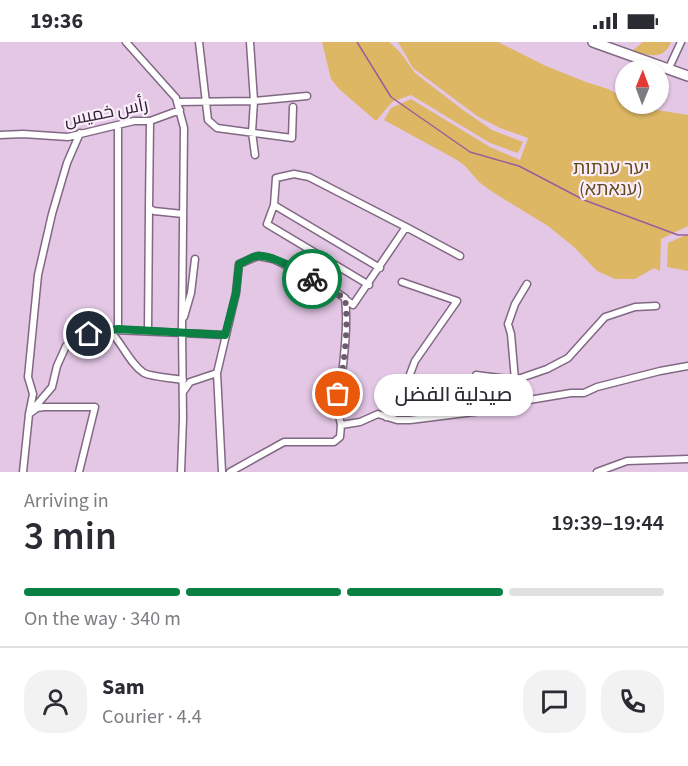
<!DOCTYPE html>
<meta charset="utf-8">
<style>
body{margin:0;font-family:"Source Sans 3",Cairo,"Noto Sans Hebrew",sans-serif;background:#f2f2f3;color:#2b2b33;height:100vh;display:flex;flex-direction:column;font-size:22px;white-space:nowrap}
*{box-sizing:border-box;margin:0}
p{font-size:20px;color:#7c7c81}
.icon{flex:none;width:33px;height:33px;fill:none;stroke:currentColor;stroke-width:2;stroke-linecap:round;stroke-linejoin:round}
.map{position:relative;height:430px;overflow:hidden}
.panel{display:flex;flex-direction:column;background:#fff;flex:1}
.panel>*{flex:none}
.needle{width:39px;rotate:1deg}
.buttons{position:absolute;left:615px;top:18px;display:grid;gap:12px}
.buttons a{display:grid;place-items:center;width:54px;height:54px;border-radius:50%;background:#fff;box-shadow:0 2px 4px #0004;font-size:30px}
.pin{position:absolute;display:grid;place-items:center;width:51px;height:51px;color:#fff;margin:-26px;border:3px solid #fff;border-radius:50%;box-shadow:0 2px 6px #0007}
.courier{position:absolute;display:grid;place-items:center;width:60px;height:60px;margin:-30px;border:4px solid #0b8043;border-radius:50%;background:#fff;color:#222;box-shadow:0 2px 8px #0007}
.bubble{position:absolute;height:42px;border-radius:21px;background:#fff;box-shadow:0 2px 4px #0004;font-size:20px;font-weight:600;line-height:42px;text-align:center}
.head em{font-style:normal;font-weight:600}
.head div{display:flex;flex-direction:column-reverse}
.head{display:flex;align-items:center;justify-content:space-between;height:102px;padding:0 24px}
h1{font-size:39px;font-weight:600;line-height:45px}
.bar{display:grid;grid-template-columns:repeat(4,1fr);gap:9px 6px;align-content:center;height:72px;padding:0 24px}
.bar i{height:8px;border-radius:4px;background:#e1e1e2}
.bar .current{background:#0b8043}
.bar p{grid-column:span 4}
.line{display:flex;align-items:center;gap:15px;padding:0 24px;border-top:2px solid #e1e1e2}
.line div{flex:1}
.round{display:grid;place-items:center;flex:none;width:63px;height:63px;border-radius:24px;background:#f2f2f3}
.status{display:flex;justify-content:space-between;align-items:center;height:42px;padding:0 30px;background:#fff;direction:ltr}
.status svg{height:16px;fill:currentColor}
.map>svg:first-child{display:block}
.green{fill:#deb764}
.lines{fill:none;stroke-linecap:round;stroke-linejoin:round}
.stream{stroke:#995e9d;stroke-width:1.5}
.street-casing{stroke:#816883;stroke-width:9}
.secondary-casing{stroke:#816883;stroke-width:12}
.street{stroke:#fff;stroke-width:6}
.secondary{stroke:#fff;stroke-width:9}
.done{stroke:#6d5c6e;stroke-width:6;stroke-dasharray:0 10.8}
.route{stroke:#0b8043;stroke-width:8}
.labels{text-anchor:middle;stroke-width:4.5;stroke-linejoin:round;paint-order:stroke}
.street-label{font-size:18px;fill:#2d232e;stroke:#fcedfd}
.park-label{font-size:18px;fill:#604b1a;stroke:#fcedfd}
</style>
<div class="status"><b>19:36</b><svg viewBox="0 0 49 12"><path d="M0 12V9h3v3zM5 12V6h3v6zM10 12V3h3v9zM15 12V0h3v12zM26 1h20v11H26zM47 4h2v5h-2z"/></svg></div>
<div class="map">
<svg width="688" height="430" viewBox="0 0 688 430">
<rect width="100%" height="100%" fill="#e3c7e5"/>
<!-- green -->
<path class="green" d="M322,0H389L400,10L415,31L463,68L492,88L523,100L518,111L490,101L411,53L392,60L376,79L339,47L331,37Z
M398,0H498L546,24L586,40L608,47L625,56L626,62H636L644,66L688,73V184L661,197L660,229L654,226L635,237H615L597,229L574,205L548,184L491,149L479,140L465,124L457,118L384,78L391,66L411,57L490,105L520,118L528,96L500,86L477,74L413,26Z
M643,0H671C664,19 647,13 632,9Z
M688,192V229L667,225L668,201Z"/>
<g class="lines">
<!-- stream -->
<path class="stream" d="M357,0L391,55L470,110L519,124L584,158L678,193H688"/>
<defs>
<path id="street" d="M126,0L176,56L184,86L182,285L183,377L181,430
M199,0L208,78L217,86L292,96L293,65
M250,0L254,59L252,90L255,113
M668,28L681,0
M177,60L254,59L307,54
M150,79L149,166L154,169L183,172
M0,93L23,92L68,95L134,79H150L180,68
M274,163L267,182L369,243
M380,226L274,163L276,136L294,132L309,135L406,185
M345,257L353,263L406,185L460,214
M184,275L191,251L195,217
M118,287V84
M115,288L225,293
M148,289L149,166
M217,331L222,430
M476,333L515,338L511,292L508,282L515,262L527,242
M183,350L190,340L217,331L236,251L239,222L258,214L273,217L304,232L318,242L336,250L345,256C348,280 345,308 342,332C340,350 336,366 341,383L360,380L378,372L397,378H410L498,367L523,359L571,351H584L597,345L660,329L688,324
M519,360L515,338L547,327L568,316L605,275L635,265L656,264
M386,375L391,366L401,356L415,319L457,259L402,240
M23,430L29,372L33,352L28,335L38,233L52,172L67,121L80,91
M79,430L95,365H44L37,366L29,372L52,345L57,324L66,304L89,292L110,289C122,301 130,322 144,331C152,335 173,336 183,338
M230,430L284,400H334L340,395L341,383
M597,430L627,419L688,417"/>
<path id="secondary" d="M593,0L688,34"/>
</defs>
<!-- street casing -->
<use href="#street" class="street-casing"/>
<!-- secondary casing -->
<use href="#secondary" class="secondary-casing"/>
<!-- street -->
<use href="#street" class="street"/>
<!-- secondary -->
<use href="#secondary" class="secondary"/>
</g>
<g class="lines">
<!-- done -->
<path class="done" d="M312,237L345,256C349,285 344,324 338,352"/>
<!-- route -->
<path class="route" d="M89,292L118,287L225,293L236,251L239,222C244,220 251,215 257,214C270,212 301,229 312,237"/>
</g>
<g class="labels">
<!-- street labels -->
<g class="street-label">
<text transform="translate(106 70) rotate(-11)" y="6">رأس خميس</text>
</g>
<!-- park labels -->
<g class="park-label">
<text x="611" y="132">יער ענתות<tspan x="611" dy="21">(ענאתא)</tspan></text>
</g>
</g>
</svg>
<div class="buttons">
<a><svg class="needle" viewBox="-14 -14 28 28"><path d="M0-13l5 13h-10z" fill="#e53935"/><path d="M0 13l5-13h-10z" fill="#7c7c81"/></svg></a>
</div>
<div class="pin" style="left:338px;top:352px;background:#ea580c"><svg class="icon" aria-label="bag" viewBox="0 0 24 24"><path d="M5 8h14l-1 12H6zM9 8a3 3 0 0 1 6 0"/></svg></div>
<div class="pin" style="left:89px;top:292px;background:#1f2937"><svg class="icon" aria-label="home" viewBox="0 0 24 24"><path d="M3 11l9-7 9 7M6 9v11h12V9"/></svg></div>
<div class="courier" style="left:312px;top:237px"><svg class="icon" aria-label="bike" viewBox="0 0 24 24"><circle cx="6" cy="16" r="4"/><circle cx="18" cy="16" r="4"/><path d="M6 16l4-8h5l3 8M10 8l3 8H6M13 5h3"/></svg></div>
<div class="bubble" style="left:374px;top:332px;width:159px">صيدلية الفضل</div>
</div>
<section class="panel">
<div class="head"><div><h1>3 min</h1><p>Arriving in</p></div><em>19:39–19:44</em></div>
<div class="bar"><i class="current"></i><i class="current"></i><i class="current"></i><i></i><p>On the way · 340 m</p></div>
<div class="line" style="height:108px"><a class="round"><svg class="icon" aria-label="person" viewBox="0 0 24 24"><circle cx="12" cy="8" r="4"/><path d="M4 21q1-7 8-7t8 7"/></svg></a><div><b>Sam</b><p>Courier · 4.4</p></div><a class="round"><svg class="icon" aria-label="chat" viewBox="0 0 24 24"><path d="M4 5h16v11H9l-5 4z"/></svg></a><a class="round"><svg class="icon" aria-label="phone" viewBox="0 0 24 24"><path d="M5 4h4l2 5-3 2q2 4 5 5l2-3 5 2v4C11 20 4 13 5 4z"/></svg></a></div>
</section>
